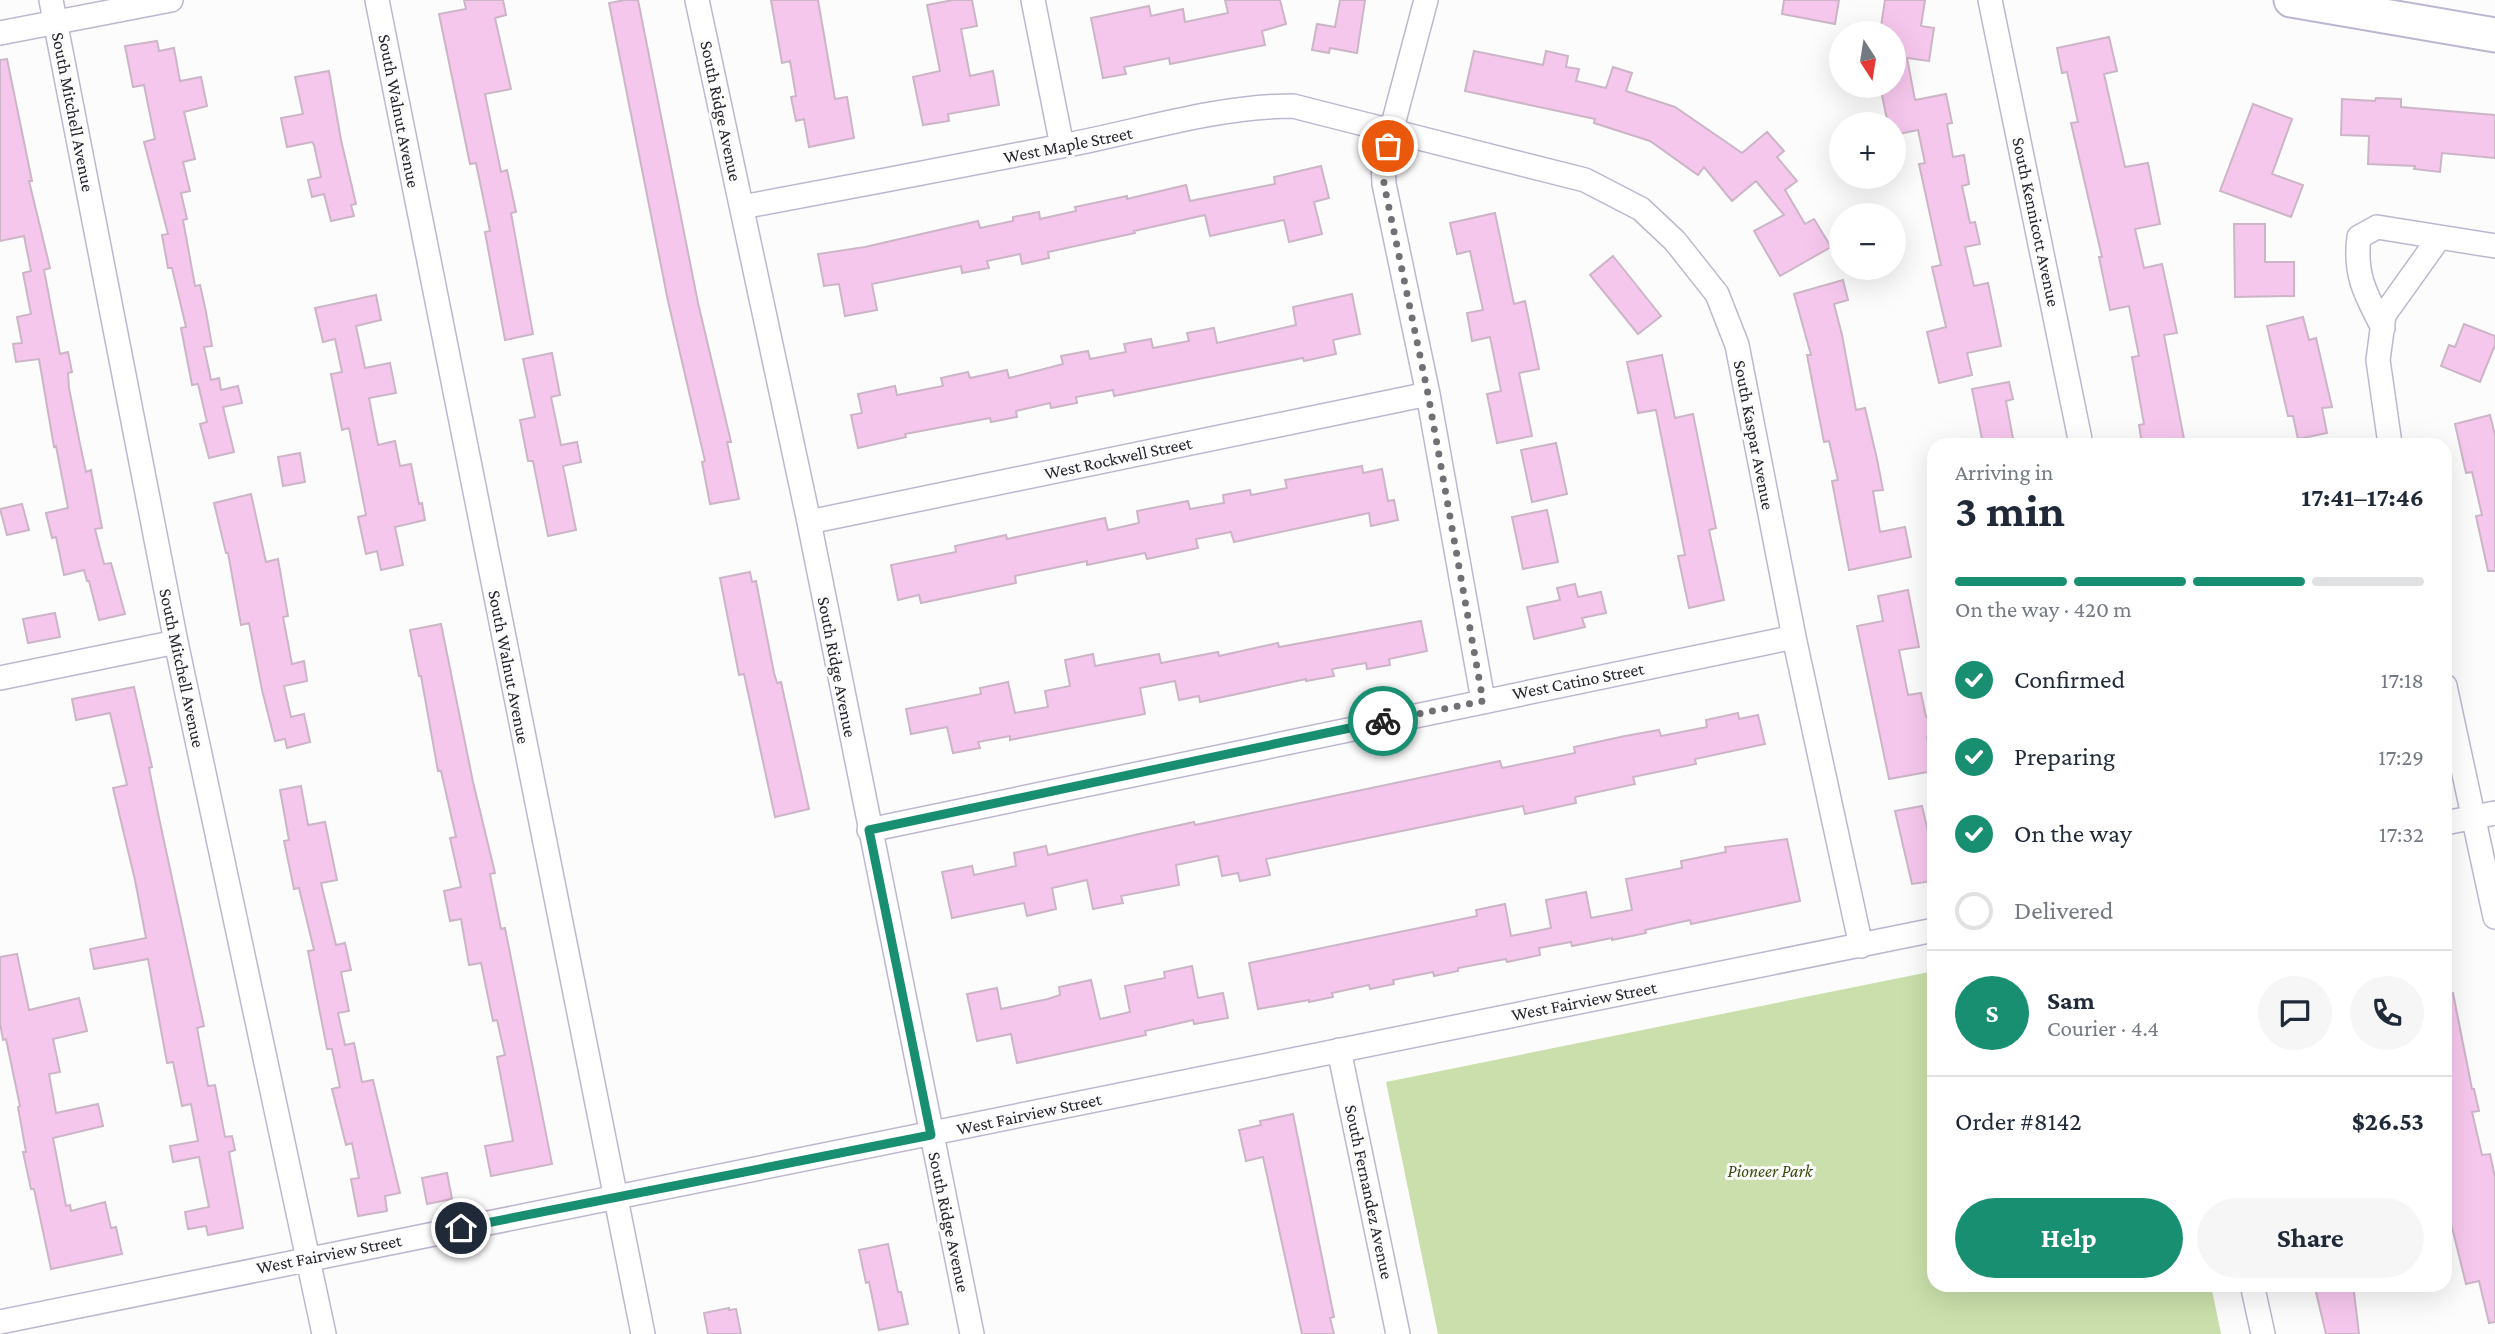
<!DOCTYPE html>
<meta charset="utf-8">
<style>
body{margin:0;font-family:"Crimson Pro",serif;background:#f6f6f7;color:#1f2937;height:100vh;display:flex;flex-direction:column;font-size:26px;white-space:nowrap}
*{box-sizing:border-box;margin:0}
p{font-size:23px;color:#747a83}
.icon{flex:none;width:38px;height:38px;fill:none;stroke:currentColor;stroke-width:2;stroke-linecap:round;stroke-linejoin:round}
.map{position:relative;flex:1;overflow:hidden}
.drawer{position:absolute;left:1927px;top:438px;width:525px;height:854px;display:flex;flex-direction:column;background:#fff;border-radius:21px;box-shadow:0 7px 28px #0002}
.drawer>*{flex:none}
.needle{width:46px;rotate:168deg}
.fabs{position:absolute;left:1829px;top:21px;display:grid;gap:14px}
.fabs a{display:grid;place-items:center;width:77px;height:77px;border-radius:50%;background:#fff;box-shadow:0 7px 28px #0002;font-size:35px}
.pin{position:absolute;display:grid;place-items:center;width:60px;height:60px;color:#fff;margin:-30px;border:4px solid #fff;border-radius:50%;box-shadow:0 2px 7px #0007}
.courier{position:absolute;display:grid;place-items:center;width:70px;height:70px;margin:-35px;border:5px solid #198f72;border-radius:50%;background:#fff;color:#222;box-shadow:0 2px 9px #0007}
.head em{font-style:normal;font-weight:700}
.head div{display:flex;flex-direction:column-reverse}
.head{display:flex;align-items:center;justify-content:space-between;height:119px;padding:0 28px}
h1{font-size:46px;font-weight:700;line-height:52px}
.bar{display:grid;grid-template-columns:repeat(4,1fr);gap:10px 7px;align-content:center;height:84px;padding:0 28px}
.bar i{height:9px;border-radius:5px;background:#e0e1e3}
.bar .selected{background:#198f72}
.bar p{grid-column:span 4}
.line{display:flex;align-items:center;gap:18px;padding:0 28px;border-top:2px solid #e0e1e3}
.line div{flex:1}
.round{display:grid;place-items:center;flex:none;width:74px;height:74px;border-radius:37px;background:#f6f6f7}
ol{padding:0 28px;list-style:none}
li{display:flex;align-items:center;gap:21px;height:77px}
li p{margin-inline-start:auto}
li .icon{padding:7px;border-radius:50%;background:#198f72;color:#fff;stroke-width:4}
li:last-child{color:#747a83}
li i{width:38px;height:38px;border:4px solid #e0e1e3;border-radius:50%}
.action{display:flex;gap:14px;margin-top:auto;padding:14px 28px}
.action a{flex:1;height:80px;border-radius:42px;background:#198f72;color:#fff;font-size:28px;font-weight:700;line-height:80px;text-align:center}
.action a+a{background:#f6f6f7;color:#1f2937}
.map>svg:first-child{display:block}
.green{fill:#cadfab}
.building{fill:#f6c7ed;stroke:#ccb5c7;stroke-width:2}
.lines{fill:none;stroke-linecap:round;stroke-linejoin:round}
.street-casing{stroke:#beb6d0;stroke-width:26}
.secondary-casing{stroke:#beb6d0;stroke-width:37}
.street{stroke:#fff;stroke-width:23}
.secondary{stroke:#fff;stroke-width:33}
.done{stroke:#727075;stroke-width:7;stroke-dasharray:0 12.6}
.route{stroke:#198f72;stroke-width:9}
.labels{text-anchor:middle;stroke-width:6;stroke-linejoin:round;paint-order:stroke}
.street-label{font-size:18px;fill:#27242d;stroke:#fcfcfc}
.park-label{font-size:18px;font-style:italic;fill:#384b0b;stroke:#fcfcfc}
</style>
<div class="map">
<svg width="2495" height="1334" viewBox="0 0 2495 1334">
<rect width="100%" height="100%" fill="#fcfcfc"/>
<!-- green -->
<path class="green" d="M1934,971V1284L2211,1285L2221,1334H1438L1386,1082Z"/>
<!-- building -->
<path class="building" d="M464,0H503L506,15L495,18L511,89L485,94L501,172L507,170L516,212L511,213L533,334L505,340L485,232L490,231L476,163L470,164L439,14L466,9Z
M625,0H638L698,303L731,442H727L739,499L710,504L702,462L705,461L668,301L609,3Z
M771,0H818L835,99L847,97L854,138L809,147L804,119L796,121L791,97L796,96L790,61L782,63Z
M953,0H972L977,26L961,29L970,76L993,71L999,105L948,114L949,121L923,125L913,77L940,71L927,5Z
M1225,0H1280L1286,24L1262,31L1265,45L1170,64L1169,58L1124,67L1126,74L1103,78L1091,18L1149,6L1151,16L1183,9L1185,22L1228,13Z
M1340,0H1365L1357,53L1330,48L1329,53L1312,50L1317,24L1335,27Z
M1784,0H1839L1835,24L1782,14Z
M1885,0H1925L1921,26L1934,28L1929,61L1907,58L1915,100L1946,94L1952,123L1947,124L1953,157L1964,155L1969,184L1962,186L1970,223L1975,222L1980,244L1965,247L1974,286L1988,283L2001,346L1967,353L1972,375L1939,383L1927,332L1946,327L1932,267L1941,265L1919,164L1925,163L1918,130L1894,135V124H1888L1880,86H1894V33H1880Z
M2109,37L2117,71L2104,74L2125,167L2148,163L2160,224L2135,229L2144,268L2162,264L2177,333L2164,335L2185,444H2142L2139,425L2144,424L2132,357L2139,356L2129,306L2110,310L2099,257H2102L2071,123L2078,122L2067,72L2062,73L2057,48Z
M157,41L159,51L174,48L180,81L201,77L207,106L184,112L195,159L183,162L190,191L181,193L187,219L183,220L195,286L200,285L206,312L212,346L204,347L211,380L219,378L221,390L238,386L242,403L223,407L234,452L209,458L200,424L207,422L198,384L192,385L181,328L186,327L172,268H168L162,235L168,234L144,142L155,139L144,85L133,87L125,46Z
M1474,51L1543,65L1546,51L1568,56L1566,67L1579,69L1576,81L1606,88L1613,67L1632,73L1626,91L1675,107L1742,153L1767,132L1784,151L1777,157L1797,181L1785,190L1805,224L1814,219L1831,247L1780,276L1754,231L1784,215L1756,181L1732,201L1704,167L1698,175L1650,141L1594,123L1595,119L1465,91Z
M7,59L32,181H29L50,268L44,270L60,354L68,352L72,372L68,373L69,388L80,444L86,472L91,470L102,528L95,529L104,564L111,563L125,614L99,620L89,581H87L84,570L64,575L56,537L52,538L46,513L68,508L56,446L54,447L39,359L16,362L13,344L22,343L17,317L31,314L23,273L31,271L24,236L0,241V60Z
M329,71L341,140L356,204L351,205L354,216L331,221L324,194L312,197L308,180L321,177L314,145L312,142L287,147L281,118L303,114L295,77Z
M2376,98L2401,99V107L2495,115V158L2442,153L2440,172L2414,169L2415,166L2368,164L2369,136L2341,135L2342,99L2375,101Z
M2253,104L2292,119L2272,174L2303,185L2291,217L2220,191Z
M1321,166L1329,198L1314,202L1322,234L1289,242L1284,220L1210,236L1205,215L1134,231L1135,233L1048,252L1049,258L1022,264L1020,254L987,261L989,268L962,273L961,266L872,284L877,310L845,316L839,284L824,286L818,254L865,247L978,221L980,228L1013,221V217L1039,212L1040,219L1076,211L1075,207L1127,196V199L1186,185L1190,201L1275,184L1274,177Z
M1495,213L1514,304L1525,301L1539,369L1519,373L1532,436L1497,443L1487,394L1501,391L1490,337L1472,341L1467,313L1483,310L1470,251L1457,254L1450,223Z
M2234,224H2265V262H2294V296L2235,297Z
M1613,256L1661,316L1638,334L1590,275Z
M1843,280L1848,300L1834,304L1842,335L1856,410L1865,408L1877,459L1883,490L1873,491L1880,532L1905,527L1911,557L1849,570L1832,481L1838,480L1829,441L1824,442L1807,355H1811L1794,294Z
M1352,294L1360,334L1333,340L1336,354L1304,361L1303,358L1114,396L1113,390L1076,397L1077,403L1051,408L1050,403L1016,411L1017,417L991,422L990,418L905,434L906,437L858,448L851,415L862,413L858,394L895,386L897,395L943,386L941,378L968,372L970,378L1007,370L1009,378L1063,364L1061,356L1088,351L1090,359L1126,352L1124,344L1151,339L1153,348L1189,341L1187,333L1214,328L1217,343L1296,325L1293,307Z
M376,295L381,320L356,326L365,368L390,363L396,393L369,398L378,445L395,441L400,466L411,464L419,504L422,503L425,520L395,527L403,565L381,570L377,551L366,554L358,517L366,515L349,428L342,430L331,374L342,372L335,339L323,342L315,308Z
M2303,317L2309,340L2316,338L2332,407L2322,408L2327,433L2298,439L2293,416H2288L2267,326Z
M2464,324L2495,336V345L2480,382L2441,366L2449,345L2455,347Z
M552,353L560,395L551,397L561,445L577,442L581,462L563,466L576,530L548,536L533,461H528L520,420L535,417L523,359Z
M1662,355L1675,418L1693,414L1716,528L1709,530L1724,600L1689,608L1678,556L1685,555L1656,410L1638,413L1627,362Z
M2009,382L2013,399L2006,401L2014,444H1983L1972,389Z
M2490,415L2495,435V571H2488L2476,516L2482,515L2472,472L2466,473L2455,424Z
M1556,443L1567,494L1532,502L1521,450Z
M300,453L305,482L283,486L278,457Z
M1362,466L1363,473L1382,469L1388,501L1394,500L1398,520L1371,526L1369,513L1234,542L1231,532L1196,539L1198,548L1147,559L1145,553L1087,565V561L1015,576L1016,583L921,603L919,595L898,600L891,565L956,552L955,546L1006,535L1007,539L1105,518L1108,530L1139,523L1137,511L1188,501L1190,509L1224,503L1223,495L1250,490L1251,495L1287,488L1285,480Z
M251,494L266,562L278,559L288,616L283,617L292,664L304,661L307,681L284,686L291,717L304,714L310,742L287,748L285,739L275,741L262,690L249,623L241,625L228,553H226L214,503Z
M22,504L29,530L7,535L0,509Z
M1547,510L1558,562L1523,569L1512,517Z
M750,572L752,582L756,581L774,673L777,683L781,682L809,809L775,817L744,674L739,675L720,578Z
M1575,584L1578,597L1601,592L1606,613L1582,618L1585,627L1534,639L1527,607L1560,600L1557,588Z
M1908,590L1919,647L1899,650L1908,695L1921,693L1926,717L1929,716L1933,736L1927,737L1933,771L1889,779L1857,626L1883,621L1878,596Z
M55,613L60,637L28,643L23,619Z
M1421,621L1427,651L1389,659L1390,665L1367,669L1366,663L1332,669L1334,676L1306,681V679L1200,702L1199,696L1179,700L1175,681L1140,688L1145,714L1010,740V736L978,742L980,748L953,753L947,727L911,734L906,709L981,694L980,688L1008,682L1015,713L1048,707L1045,691L1070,686L1065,660L1093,654L1095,666L1159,654L1161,663L1218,652L1219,656L1278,643L1279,647Z
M441,624L473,782L495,873L490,874L501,929L505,928L552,1164L491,1176L485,1146L513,1141L497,1057L505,1055L497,1020L493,1021L481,963L469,965L461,919L450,921L444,891L461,887L450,838L456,837L441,771H438L421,676H419L410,630Z
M134,687L152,767L149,768L159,818L204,1026L197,1028L208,1086L215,1085L225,1137L232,1136L235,1150L229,1152L243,1228L208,1235L206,1226L188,1229L185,1212L209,1207L199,1157L173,1162L170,1146L198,1141L191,1104L182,1106L173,1062L167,1063L148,959L94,969L90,949L146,938L135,880L113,788L127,785L110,713L76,720L72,699Z
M1738,713L1739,719L1758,715L1765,744L1695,759L1696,764L1633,777L1635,784L1575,797L1576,803L1525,814L1523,806L1266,859L1270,875L1240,881L1238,873L1222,876L1218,856L1176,865L1179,885L1121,896L1123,903L1093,909L1087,880L1052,888L1056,909L1027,916L1024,903L952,918L942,872L972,866L974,875L1016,866L1014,853L1046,846L1048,855L1139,834L1194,822L1195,825L1500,761L1502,768L1575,753L1574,747L1625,736L1659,730L1661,736L1707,727L1706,720Z
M301,786L308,825L325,822L337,880L321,883L336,945L345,943L351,970L341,972L349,1011L338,1013L345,1045L354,1043L362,1082L373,1080L400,1193L385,1196L387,1211L358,1216L351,1179L359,1178L352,1143L346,1145L332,1089L340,1087L332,1049H327L308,951L314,950L299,888L294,889L284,841L289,840L280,790Z
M1922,806L1934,857V881L1912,884L1895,811Z
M1787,839L1800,901L1691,924L1690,920L1645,930L1646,933L1612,940V938L1572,946L1571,942L1539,948L1540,955L1507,962L1506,959L1458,968V971L1434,976L1433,972L1393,980L1394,984L1370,989L1369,985L1332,993L1333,997L1309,1002V1000L1258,1009L1249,963L1477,916L1476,910L1505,904L1511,936L1551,928L1546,900L1586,892L1591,918L1632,910L1626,879L1682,868L1681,861L1726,852L1725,847Z
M17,954L29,1010L79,998L87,1031L53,1039L60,1072L49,1074L56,1113L98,1104L103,1126L53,1138L66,1206L70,1205L71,1211L105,1202L111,1228L116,1227L122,1254L51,1269L34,1189H31L23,1152H26L18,1107L20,1106L6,1039L3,1040L0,1023V957Z
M1192,966L1198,998L1223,993L1228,1018L1194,1024L1193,1020L1163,1027L1145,1031L1146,1035L1017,1063L1011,1034L977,1041L967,994L997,988L1001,1009L1048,999L1060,995L1059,987L1091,980L1100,1019L1130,1012L1125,986L1165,978L1164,972Z
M2453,993L2472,1089H2474L2479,1111L2472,1112L2482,1155L2490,1154L2495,1177V1322L2489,1323L2479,1281L2466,1284L2445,1199V994Z
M1293,1114L1334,1317L1330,1318L1334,1334H1302L1263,1157L1246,1161L1239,1130L1261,1125L1260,1121Z
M447,1173L452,1199L427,1204L422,1178Z
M888,1244L898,1292H901L908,1324L879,1330L869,1282L866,1283L859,1250Z
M2314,1284H2353L2359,1334H2326Z
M729,1308V1310L736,1309L741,1334H708L704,1313Z"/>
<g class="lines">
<defs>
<path id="street" d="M51,0L176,642L324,1334
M377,0L643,1334
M697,0L809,522L972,1334
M1033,0L1062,146
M1426,0L1383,162L1384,184L1428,394L1483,700
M1990,0L2081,444
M0,33L171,0
M742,207C849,187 955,167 1062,146C1137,132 1216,106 1293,106L1585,180L1641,209L1675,241L1717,294L1737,345L1794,637L1861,946
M2383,328C2366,295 2354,275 2359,237L2377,227L2495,246
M2390,444L2378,360L2384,315L2439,238
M809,522L1428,394
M0,678L176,642
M2445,686L2495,917
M2445,823L2495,813
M869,830L1794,637
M1339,1050L1398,1334
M2252,1284L2263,1334
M0,1322L1934,930"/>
<path id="secondary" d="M2291,0L2495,35"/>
</defs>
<!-- street casing -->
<use href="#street" class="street-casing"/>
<!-- secondary casing -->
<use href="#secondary" class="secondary-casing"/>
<!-- street -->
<use href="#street" class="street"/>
<!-- secondary -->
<use href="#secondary" class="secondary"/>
</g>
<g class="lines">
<!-- done -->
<path class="done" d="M1383,721L1483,701L1428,394L1384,184L1383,162L1388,146"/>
<!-- route -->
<path class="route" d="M461,1228L931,1135L869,830L1383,721"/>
</g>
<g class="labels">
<!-- street labels -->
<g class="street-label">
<text transform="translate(399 111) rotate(79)" y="6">South Walnut Avenue</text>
<text transform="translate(721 111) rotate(78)" y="6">South Ridge Avenue</text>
<text transform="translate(73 112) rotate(79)" y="6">South Mitchell Avenue</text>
<text transform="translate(1068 145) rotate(-11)" y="6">West Maple Street</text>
<text transform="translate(2036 222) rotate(78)" y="6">South Kennicott Avenue</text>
<text transform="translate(1754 435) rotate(79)" y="6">South Kaspar Avenue</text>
<text transform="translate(1118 458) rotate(-12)" y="6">West Rockwell Street</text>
<text transform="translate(509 667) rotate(79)" y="6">South Walnut Avenue</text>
<text transform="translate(837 667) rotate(79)" y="6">South Ridge Avenue</text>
<text transform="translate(182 668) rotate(78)" y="6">South Mitchell Avenue</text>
<text transform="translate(1578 681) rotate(-11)" y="6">West Catino Street</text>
<text transform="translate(1584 1001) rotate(-11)" y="6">West Fairview Street</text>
<text transform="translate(1029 1114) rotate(-12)" y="6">West Fairview Street</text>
<text transform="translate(1369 1192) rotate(78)" y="6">South Fernandez Avenue</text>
<text transform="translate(949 1222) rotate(78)" y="6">South Ridge Avenue</text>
<text transform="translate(329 1254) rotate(-11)" y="6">West Fairview Street</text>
</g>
<!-- park labels -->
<g class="park-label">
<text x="1770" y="1177">Pioneer Park</text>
</g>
</g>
</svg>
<div class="fabs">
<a><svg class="needle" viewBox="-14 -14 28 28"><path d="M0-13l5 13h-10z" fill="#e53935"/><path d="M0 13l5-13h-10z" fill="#747a83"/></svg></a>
<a>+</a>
<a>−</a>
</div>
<div class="pin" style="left:1388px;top:146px;background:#ea580c"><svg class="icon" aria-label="bag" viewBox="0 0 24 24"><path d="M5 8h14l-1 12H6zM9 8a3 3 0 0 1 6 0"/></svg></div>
<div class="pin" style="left:461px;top:1228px;background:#1f2937"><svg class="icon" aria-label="home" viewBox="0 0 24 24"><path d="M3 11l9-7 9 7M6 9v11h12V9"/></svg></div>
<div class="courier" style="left:1383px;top:721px"><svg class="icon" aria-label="bike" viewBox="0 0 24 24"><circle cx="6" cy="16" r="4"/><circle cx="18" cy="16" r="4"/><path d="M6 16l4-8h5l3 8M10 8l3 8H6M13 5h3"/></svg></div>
<section class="drawer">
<div class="head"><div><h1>3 min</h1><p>Arriving in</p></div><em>17:41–17:46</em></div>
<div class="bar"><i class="selected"></i><i class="selected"></i><i class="selected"></i><i></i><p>On the way · 420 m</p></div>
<ol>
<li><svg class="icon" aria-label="check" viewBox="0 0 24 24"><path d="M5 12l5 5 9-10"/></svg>Confirmed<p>17:18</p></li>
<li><svg class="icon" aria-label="check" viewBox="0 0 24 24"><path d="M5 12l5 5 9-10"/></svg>Preparing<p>17:29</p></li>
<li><svg class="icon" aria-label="check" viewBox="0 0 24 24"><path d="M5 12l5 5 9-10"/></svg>On the way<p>17:32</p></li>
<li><i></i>Delivered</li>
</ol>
<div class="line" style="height:126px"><b class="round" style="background:#198f72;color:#fff">S</b><div><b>Sam</b><p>Courier · 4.4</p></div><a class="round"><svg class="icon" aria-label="chat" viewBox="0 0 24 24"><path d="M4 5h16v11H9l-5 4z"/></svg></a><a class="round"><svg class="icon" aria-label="phone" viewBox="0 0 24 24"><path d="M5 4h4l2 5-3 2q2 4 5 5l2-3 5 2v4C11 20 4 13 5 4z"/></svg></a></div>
<div class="line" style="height:91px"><div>Order #8142</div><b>$26.53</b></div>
<div class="action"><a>Help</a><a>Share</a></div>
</section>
</div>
